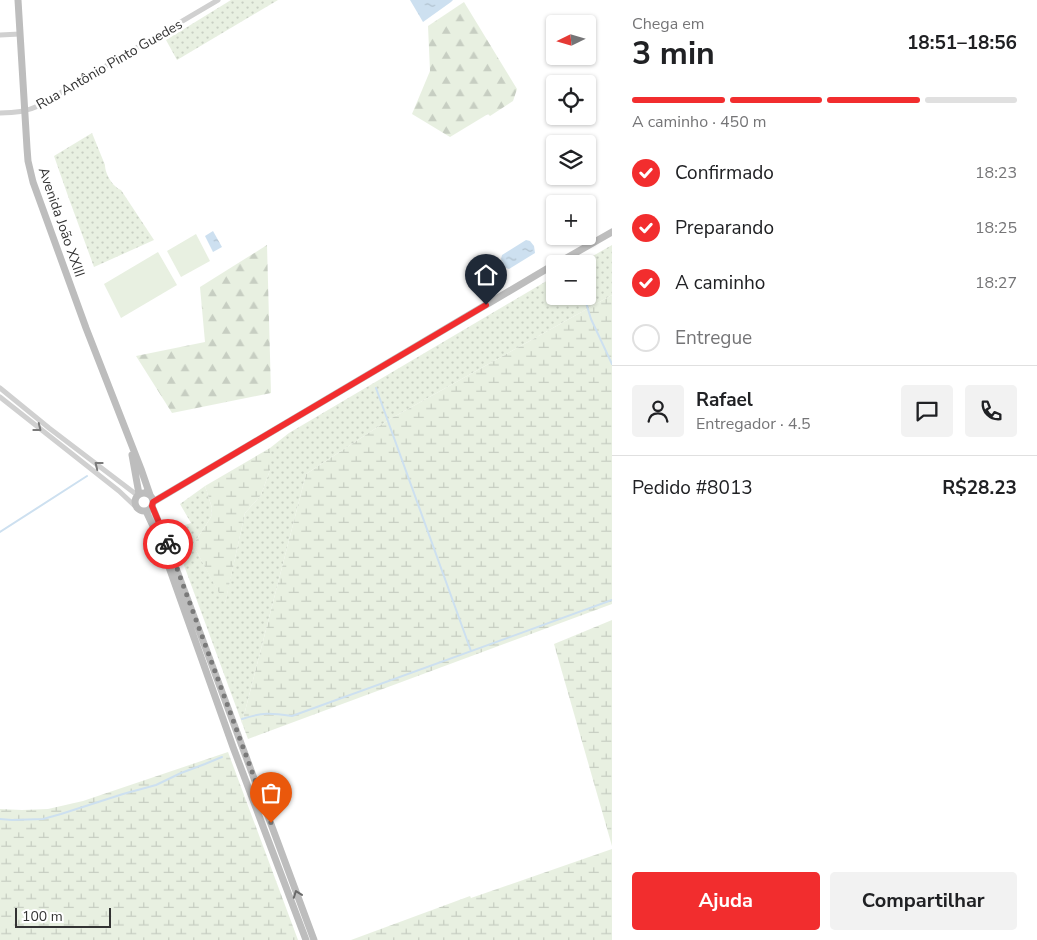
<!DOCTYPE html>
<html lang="pt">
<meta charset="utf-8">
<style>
body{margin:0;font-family:"Nunito Sans",sans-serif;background:#f2f2f2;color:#202124;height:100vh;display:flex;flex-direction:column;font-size:19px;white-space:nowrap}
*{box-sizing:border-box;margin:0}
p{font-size:16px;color:#757577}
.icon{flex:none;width:28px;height:28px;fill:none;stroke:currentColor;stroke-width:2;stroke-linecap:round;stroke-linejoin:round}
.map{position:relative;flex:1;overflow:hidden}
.panel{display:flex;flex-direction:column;background:#fff;width:425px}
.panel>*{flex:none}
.needle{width:32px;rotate:265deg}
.tools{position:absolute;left:546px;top:15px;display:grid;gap:10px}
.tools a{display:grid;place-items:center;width:50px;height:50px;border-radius:5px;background:#fff;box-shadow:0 1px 4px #0004;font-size:25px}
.scale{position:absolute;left:15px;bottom:12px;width:96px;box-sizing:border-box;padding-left:5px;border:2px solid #333;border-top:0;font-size:14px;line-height:18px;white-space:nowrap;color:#333;-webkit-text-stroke:4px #fff;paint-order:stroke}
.pin{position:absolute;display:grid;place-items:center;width:42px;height:42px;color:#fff;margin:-51px -21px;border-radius:50% 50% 50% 0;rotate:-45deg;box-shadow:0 0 5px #0007}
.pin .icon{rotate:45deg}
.courier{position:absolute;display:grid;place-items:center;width:50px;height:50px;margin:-25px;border:4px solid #f22d2e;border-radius:50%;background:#fff;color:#222;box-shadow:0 1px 6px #0007}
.overview em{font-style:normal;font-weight:700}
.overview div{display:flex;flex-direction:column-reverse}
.overview{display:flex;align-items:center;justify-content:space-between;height:85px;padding:0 20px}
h1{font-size:32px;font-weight:700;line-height:38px}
.bar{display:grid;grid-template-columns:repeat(4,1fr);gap:8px 5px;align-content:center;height:60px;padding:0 20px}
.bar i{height:6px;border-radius:4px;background:#e0e0e0}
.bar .on{background:#f22d2e}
.bar p{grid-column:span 4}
.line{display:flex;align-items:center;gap:12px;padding:0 20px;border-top:1px solid #e0e0e0}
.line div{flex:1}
.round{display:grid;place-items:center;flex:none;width:52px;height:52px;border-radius:5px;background:#f2f2f2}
ol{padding:0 20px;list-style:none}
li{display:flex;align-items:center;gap:15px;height:55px}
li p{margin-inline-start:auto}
li .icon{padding:5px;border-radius:50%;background:#f22d2e;color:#fff;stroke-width:4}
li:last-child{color:#757577}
li i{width:28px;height:28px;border:2px solid #e0e0e0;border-radius:50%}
.action{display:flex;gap:10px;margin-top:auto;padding:10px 20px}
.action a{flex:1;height:58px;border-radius:5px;background:#f22d2e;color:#fff;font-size:20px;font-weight:700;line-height:58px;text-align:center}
.action a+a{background:#f2f2f2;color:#202124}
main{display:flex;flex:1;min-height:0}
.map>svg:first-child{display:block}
.green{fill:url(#green-dots)}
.forest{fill:url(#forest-firs)}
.wetland{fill:url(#wetland-marsh)}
.pitch{fill:#e8f0e1}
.water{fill:url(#water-ripples)}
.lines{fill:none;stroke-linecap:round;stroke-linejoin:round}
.stream{stroke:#cde0f0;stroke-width:2}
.street{stroke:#d0d0d0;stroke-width:5}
.secondary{stroke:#bdbdbd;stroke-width:7}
.oneway{stroke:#7a7a7a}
.oneway2{stroke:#6a6a6a}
.done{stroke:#7a7a7a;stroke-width:5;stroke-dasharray:0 9}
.route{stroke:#f22d2e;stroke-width:6}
.labels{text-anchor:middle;stroke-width:5;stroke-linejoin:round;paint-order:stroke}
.street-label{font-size:14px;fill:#333;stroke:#fff}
</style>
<main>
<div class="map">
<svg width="612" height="940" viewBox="0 0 612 940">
<defs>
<pattern id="green-dots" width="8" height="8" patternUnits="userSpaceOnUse" patternTransform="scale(1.25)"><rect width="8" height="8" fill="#e8f0e1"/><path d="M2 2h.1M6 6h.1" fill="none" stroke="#c7cec2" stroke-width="1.8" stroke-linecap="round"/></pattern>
<pattern id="forest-firs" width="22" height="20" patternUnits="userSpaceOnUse" patternTransform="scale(1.25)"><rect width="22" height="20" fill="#e8f0e1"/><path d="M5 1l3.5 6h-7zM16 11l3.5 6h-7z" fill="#c7cec2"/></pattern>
<pattern id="wetland-marsh" width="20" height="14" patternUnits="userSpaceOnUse" patternTransform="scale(1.25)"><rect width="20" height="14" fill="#e8f0e1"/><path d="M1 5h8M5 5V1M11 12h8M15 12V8" fill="none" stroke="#c7cec2"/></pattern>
<pattern id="water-ripples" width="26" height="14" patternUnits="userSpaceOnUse" patternTransform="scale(1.25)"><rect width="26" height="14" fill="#cde0f0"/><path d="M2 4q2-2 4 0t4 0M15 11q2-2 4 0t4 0" fill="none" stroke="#b0c1ce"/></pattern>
</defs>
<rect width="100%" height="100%" fill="#fff"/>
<!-- green -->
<path class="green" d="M231,0H278L177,60L166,40Z
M92,133L105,165C105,174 113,187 121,190L154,240L94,267L68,196L54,156Z
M612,245V295L390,419L306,474L242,723L171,530L191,523L180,504L205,486L212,508L211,517L193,545L225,603L245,513L261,495L270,470V448L289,433L555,276V296H588V283L590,287L595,284L588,269V264H585L584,261Z"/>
<!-- forest -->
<path class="forest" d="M464,2L517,89L513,101L490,116L488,114L450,137L412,114L430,71L428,26Z
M267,245L271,393L172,413L136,356L205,342L200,287Z"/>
<!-- wetland -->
<path class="wetland" d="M612,295V604L248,739L242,723L306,474L390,419Z
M270,448V470L261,495L245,513L225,604L193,545L211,517L212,508L205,486Z
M612,620V846L554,644Z
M228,752L298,940H0V809L22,810L48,809L83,801Z
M612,849V940H351L470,896L471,898Z"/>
<!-- pitch -->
<path class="pitch" d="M196,234L210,261L181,277L167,251Z
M158,252L177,285L121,318L104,284Z"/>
<!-- water -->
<path class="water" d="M410,0H453L451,2L423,22Z
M213,231L222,247L213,252L205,236Z
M526,240L530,241L534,246L535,253L509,269L506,268L501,259L502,255Z"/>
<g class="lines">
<!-- stream -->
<path class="stream" d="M584,296L591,319L612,364
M376,388L471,651
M0,532L87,476
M242,719C263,712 271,713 292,716L612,600
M0,819L12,820L43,819L61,814L123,794L156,785L181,773L205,764L222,757"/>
<!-- street -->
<path class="street" d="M0,35L20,34
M0,113C14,113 26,112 38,106L218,0
M0,388L49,428L137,495
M0,397L119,491L137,508"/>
<!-- secondary -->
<path class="secondary" d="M18,0L27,148L28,161L33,182L86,328L141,469L150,495
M556,264L612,232
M132,455L139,494
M135 502a9 9 0 1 1 18 0a9 9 0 1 1-18 0Z
M153,502L555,264
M152,506L160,525L314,940
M146,511L159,539L233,747L306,940"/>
</g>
<!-- one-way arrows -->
<defs><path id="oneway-chevron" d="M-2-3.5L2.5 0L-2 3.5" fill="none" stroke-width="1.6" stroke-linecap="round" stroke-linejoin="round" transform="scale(1.25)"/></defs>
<g class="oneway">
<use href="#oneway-chevron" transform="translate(38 428) rotate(38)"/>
<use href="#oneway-chevron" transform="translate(98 465) rotate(-142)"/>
</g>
<use class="oneway2" href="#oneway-chevron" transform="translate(297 894) rotate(-110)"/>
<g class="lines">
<!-- done -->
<path class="done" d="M168,544L271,823"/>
<!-- route -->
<path class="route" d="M168,544L152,506L153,502L486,305"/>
</g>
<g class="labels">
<!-- street labels -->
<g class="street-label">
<text transform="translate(109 64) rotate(-30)" y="5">Rua Antônio Pinto Guedes</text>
<text transform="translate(62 222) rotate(71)" y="5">Avenida João XXIII</text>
</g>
</g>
</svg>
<div class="tools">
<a><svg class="needle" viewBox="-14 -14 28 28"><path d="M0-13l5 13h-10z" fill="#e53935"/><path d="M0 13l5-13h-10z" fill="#757577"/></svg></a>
<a><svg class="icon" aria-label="locate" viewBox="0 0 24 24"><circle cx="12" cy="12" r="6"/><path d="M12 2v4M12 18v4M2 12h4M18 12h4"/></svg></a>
<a><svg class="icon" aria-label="layers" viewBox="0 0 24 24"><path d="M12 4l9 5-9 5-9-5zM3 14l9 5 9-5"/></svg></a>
<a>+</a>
<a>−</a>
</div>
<div class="scale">100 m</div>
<div class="pin" style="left:271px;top:823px;background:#ea580c"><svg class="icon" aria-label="bag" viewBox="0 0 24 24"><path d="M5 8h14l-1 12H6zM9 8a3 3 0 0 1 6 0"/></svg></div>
<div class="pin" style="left:486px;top:305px;background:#1f2937"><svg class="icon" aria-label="home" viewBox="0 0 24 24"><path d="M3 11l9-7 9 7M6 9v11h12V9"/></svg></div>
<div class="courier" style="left:168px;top:544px"><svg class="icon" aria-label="bike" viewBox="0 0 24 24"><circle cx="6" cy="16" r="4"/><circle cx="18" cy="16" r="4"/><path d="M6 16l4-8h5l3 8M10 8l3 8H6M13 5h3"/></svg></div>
</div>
<section class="panel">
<div class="overview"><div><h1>3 min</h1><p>Chega em</p></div><em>18:51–18:56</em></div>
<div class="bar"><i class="on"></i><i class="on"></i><i class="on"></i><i></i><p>A caminho · 450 m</p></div>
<ol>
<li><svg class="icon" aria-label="check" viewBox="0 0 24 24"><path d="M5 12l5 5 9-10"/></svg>Confirmado<p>18:23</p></li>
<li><svg class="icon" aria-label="check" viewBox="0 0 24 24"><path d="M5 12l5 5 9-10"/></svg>Preparando<p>18:25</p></li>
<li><svg class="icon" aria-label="check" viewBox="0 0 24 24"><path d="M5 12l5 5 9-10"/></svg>A caminho<p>18:27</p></li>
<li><i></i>Entregue</li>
</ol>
<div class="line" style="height:90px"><a class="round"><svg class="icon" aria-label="person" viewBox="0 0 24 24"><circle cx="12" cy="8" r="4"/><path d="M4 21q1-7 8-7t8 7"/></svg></a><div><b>Rafael</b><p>Entregador · 4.5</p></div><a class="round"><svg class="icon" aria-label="chat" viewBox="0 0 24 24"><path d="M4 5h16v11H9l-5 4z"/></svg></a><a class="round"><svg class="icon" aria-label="phone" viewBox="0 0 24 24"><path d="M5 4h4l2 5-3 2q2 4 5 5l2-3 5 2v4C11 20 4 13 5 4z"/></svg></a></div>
<div class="line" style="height:65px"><div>Pedido #8013</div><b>R$28.23</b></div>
<div class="action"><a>Ajuda</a><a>Compartilhar</a></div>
</section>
</main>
